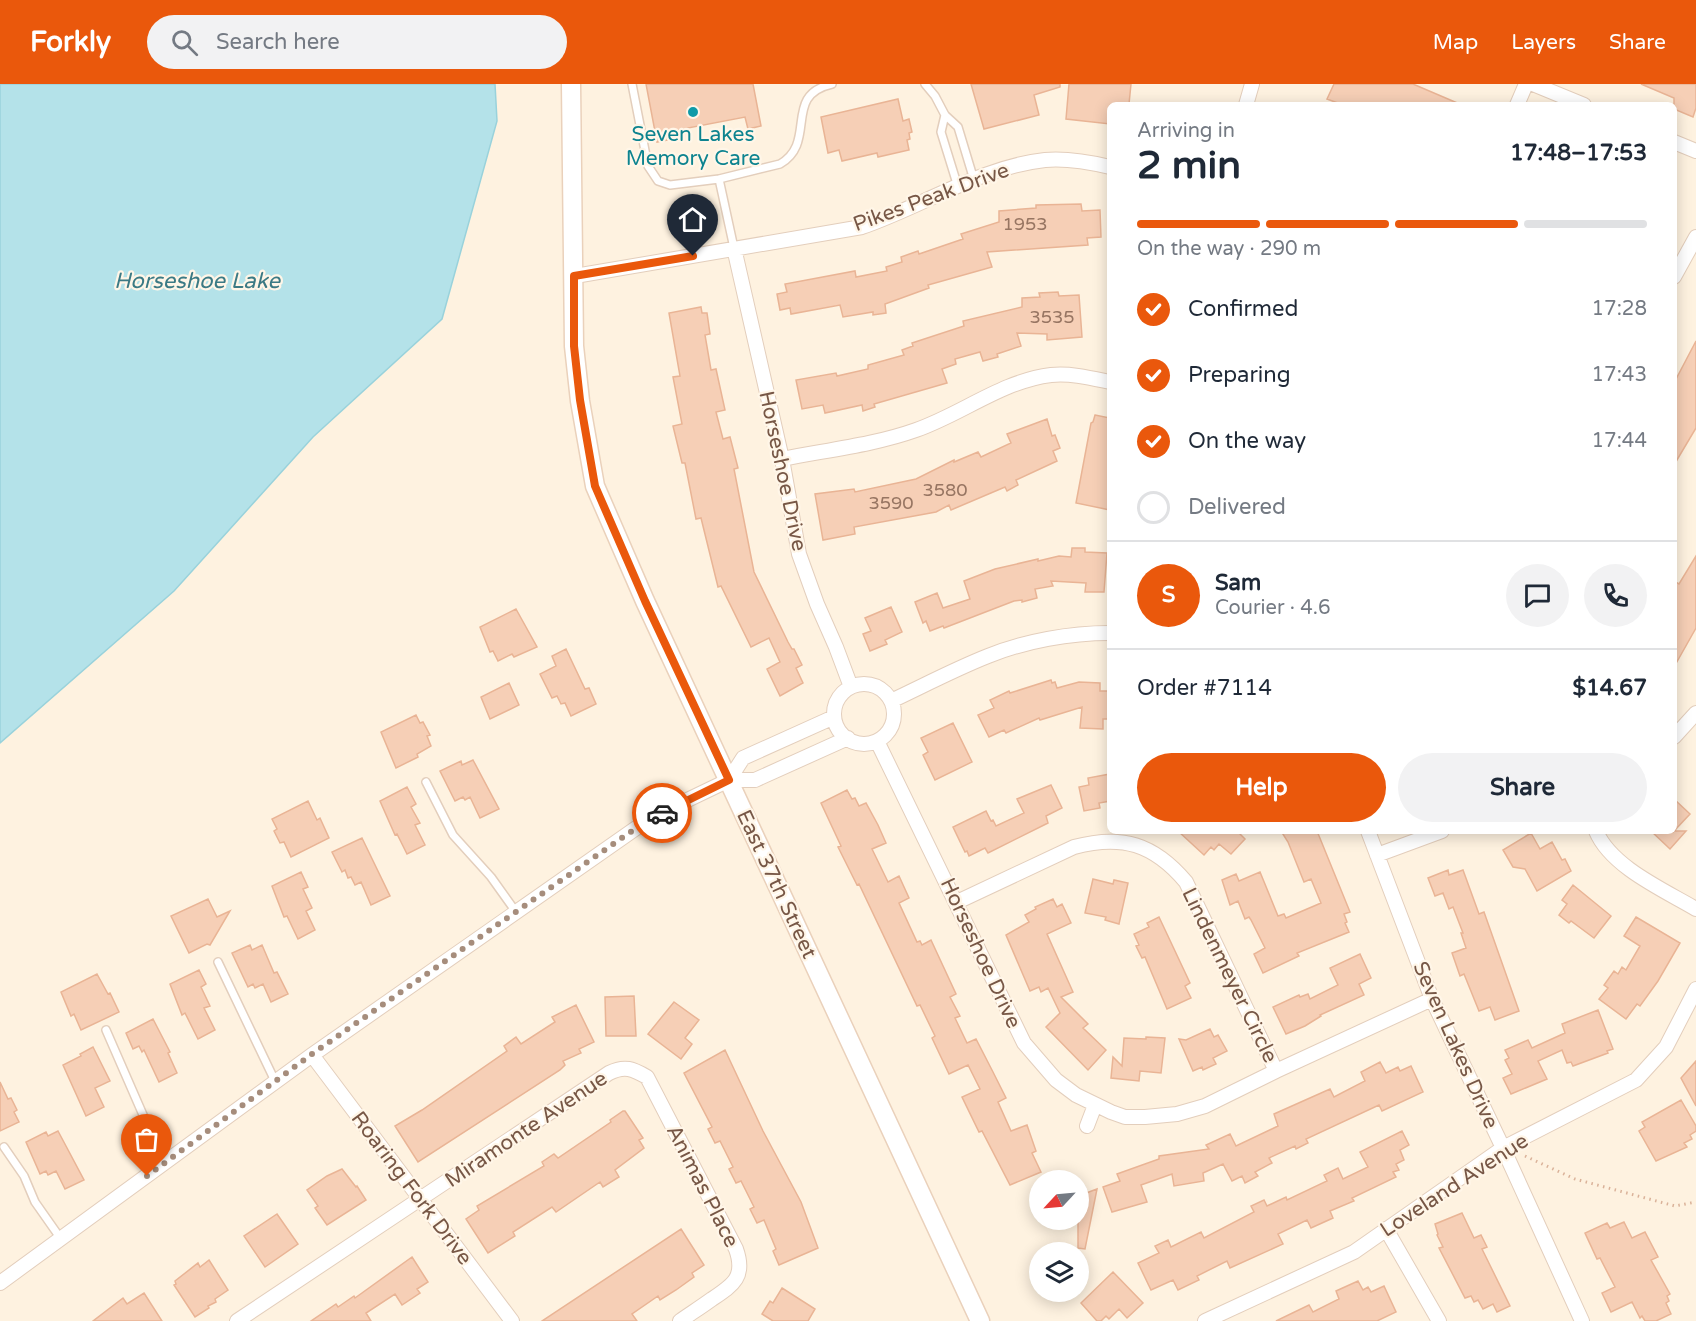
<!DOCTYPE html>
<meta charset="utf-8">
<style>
body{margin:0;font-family:"Varela Round",sans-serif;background:#f2f2f3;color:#1f2937;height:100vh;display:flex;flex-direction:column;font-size:22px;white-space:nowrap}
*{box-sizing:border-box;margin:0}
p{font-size:20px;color:#747a83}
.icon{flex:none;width:33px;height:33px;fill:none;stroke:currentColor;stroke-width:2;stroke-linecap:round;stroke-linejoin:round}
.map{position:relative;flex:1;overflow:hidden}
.panel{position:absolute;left:1107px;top:18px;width:570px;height:732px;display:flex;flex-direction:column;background:#fff;border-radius:9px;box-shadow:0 3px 15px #0003}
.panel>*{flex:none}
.needle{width:39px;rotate:244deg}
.fabs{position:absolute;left:1029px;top:1086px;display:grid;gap:12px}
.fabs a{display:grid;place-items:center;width:60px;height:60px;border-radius:50%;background:#fff;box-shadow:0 3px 15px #0003;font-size:30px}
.pin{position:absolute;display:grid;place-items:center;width:51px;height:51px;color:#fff;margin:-62px -26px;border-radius:50% 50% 50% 0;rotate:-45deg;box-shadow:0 0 6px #0007}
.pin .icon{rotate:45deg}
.courier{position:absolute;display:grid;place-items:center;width:60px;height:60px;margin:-30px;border:4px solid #ea580c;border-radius:50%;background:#fff;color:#222;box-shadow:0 2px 8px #0007}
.summary em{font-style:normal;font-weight:700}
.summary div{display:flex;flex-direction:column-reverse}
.summary{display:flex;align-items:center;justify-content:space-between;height:102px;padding:0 30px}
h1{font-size:39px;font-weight:700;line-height:45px}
.bar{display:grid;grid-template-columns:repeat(4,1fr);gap:9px 6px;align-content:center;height:72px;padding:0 30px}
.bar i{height:8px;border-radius:4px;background:#e0e1e3}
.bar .on{background:#ea580c}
.bar p{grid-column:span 4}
.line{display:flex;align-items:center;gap:15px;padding:0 30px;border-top:2px solid #e0e1e3}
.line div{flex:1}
.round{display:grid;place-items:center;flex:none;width:63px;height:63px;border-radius:32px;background:#f2f2f3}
ol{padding:0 30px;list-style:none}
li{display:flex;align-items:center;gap:18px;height:66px}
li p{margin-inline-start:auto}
li .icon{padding:6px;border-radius:50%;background:#ea580c;color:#fff;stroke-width:4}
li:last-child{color:#747a83}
li i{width:33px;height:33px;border:3px solid #e0e1e3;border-radius:50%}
.button{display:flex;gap:12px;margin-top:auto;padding:12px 30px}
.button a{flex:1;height:69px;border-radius:36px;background:#ea580c;color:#fff;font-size:24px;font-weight:700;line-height:69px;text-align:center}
.button a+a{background:#f2f2f3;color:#1f2937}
header{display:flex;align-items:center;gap:36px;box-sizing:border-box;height:84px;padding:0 30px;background:#ea580c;color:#fff}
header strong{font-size:28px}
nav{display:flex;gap:33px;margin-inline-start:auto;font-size:21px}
.search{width:420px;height:54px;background:#f2f2f3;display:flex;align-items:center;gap:15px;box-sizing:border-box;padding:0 21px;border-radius:33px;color:#747a83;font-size:22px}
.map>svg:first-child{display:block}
.water{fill:#b4e2e9;stroke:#99d2db;stroke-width:1.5}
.building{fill:#f6cfb6;stroke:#e9b495;stroke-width:1.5}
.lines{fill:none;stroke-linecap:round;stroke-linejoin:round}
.lane-casing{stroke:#e3cebc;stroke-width:10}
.street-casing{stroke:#e3cebc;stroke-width:16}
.secondary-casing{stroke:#ead1bb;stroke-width:21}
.path{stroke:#dab299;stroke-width:3;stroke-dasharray:1.5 4.5;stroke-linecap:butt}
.lane{stroke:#fff;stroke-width:7}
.street{stroke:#fff;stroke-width:14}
.secondary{stroke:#fff;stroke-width:18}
.done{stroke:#a68d7c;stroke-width:6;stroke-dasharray:0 10.8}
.route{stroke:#ea580c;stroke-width:8}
.culture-dot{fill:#0f9aa8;stroke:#fff6e8;stroke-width:2}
.labels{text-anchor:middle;stroke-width:4.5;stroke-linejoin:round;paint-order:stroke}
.number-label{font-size:18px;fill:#977562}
.culture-label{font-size:21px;fill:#0d838f;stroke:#fff6e8}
.street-label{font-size:21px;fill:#775746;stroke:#fff6e8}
.water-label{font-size:22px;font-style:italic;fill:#3b7a85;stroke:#fff6e8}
</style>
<header>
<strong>Forkly</strong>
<div class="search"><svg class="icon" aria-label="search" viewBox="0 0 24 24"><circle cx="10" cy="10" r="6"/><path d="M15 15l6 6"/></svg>Search here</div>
<nav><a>Map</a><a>Layers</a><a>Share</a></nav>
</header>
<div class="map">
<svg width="1696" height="1237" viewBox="0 0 1696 1237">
<rect width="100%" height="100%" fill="#fef2e0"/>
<!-- water -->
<path class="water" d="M0,0H495L497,37L442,235L313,353L174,507L0,659Z"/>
<!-- building -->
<path class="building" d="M646,0H753L761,42L748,45L745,33L672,47L673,55L657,58Z
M971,0H1060V3L1034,11L1039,31L984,45Z
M1069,0H1131L1129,20L1110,21V40L1066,35Z
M1334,0H1413L1462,21H1343L1327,15Z
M1641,0H1696V24L1693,33L1674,25V14Z
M898,15L903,37L909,35L912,48L909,49L910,55L907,56L909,66L878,73L877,69L842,77L839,66L828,69L821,33Z
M1081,120L1082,127L1100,126L1101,153L1087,154L1088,161L987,168L992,183L928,201L929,204L885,220L886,229L873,231V228L843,233L840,221L791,230L790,224L780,226L777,210L787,208L785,200L855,187L856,193L887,187L886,183L902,178L901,173L918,167L919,170L963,155L961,150L999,138V127L1036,124V121Z
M1058,208L1059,212L1079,211L1082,253L1047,256V250L1017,249L1021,262L997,270L998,273L983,277L980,268L955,275L956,280L942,285L947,299L874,320L875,323L863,327L862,321L825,329L823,321L802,325L796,296L836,289L837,292L868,285V281L904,271L902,266L913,262L912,259L964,242L963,237L1022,223V214L1040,213L1039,209Z
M701,223L702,229H707L710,250L705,251L711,286L716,285L725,326L716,328L723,355L730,353L738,384L734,385L754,488L788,558L792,565H794L802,581L796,584L803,599L780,612L767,585L780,578L769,554L751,563L721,502L718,503L701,434L696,435L685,379H682L673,342L682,340L673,293L680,292L669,229Z
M1696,257V344L1674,381V299Z
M1095,331L1110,334V426L1076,419L1091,339L1093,338Z
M1047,335L1052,352L1055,351L1060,364L1053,367L1057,377L1016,396L1018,401L1007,407L1005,403L951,426L949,421L936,428L854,443L855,450L823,456L815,410L854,405L855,408L916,395L954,376V378L978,368L981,373L1011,359L1007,350Z
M1072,464H1085V468L1107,469L1104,508H1085L1086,499L1051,497L1053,502L1035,505L1037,514L1022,518V516L1014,517L944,544L943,542L930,547L926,537L923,539L915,518L937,509L943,524L970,515L964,497L995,485L1038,475V477L1059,472L1071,473Z
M1696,472V544L1674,583V497L1679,500Z
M891,523L902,548L885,556L887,560L870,567L863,550L871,547L865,534Z
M516,525L537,563L514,573L512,570L498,577L493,567L490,568L480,543Z
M566,565L585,605L589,604L596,620L571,632L565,619L561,620L557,612L552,614L540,590L556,582L552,572Z
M1051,596L1052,599L1055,598L1057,604L1079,598L1100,599V607H1110V635H1103V645L1080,644L1082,623L1040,636L1039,634L1006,649L1004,646L989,653L978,631L994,624L990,616L1009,607L1010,609Z
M509,599L519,621L490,635L481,613Z
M416,631L420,639L423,638L430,651L427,652L431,662L417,670L418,673L396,684L381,648Z
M953,639L972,678L935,696L923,671L928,668L921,654Z
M473,676L499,725L480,734L470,713L465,716L463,713L455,717L440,687L461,677L462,681Z
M1110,690V717L1099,719L1100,724L1084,727L1079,703L1089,701L1088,694Z
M1051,701L1062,724L1046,732L1048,739L988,769L985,764L969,772L967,767L965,768L953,743L986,727L991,737L993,736L996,742L1024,729L1017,715Z
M407,703L416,720L411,723L420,739L415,741L425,761L407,770L397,750L395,751L380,717Z
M847,706L852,715L855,714L859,722L866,719L878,741L886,759L872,765L888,798L899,792L909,814L899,819L917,858L920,857L922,861L931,856L956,910L950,913L960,932L955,934L967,959L976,955L993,988L1006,1014L998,1018L1011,1047L1027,1041L1036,1067L1032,1069L1041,1088L1010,1101L982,1047L979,1048L962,1013L980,1005L968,981L949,990L932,954L935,952L920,921L917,922L859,800L857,801L838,763L841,762L821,719Z
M1674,715L1690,730L1674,747Z
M308,717L317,736L320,734L329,754L291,773L284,758L280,759L274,747L277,745L272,735Z
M1178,747H1237L1245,755L1231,770L1219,760L1214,766L1211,763L1204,771Z
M1281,747H1317L1350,828L1344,830L1347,838L1345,839L1349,848L1297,869L1299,872L1263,889L1254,870L1265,864L1251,836L1249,833L1245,835L1238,817L1230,821L1222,796L1236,790L1239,797L1260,788L1278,832L1284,830L1286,834L1321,819L1311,795L1304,798L1288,758Z
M1651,747H1686L1670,765Z
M1531,749L1540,765L1552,758L1562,776L1565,775L1571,787L1537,807L1525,785L1513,783L1503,766Z
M362,754L390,812L371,821L361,798L355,801L351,793L348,794L345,786L342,788L332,768Z
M1448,786L1449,791L1463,786L1479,830L1484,828L1519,927L1495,936L1490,923L1479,927L1464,890L1460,892L1452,869L1466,864L1461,849H1463L1453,823L1449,825L1443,809L1435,812L1428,794Z
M301,788L308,803L303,805L312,824L306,827L315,846L298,855L287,832L284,833L272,802Z
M1093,795L1113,800L1114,796L1128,799L1119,840L1105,836L1106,833L1085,829Z
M1573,801L1611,832L1594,854L1571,837L1569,839L1559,831L1567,820L1562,816Z
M208,815L217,833L230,827L210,861L207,860L189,869L171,832Z
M1053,815L1057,823L1062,820L1071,839L1047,850L1073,908L1061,913L1088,940L1083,944L1106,966L1088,986L1046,943L1060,929L1048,904L1041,908L1039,903L1030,907L1006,851L1029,838L1025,831L1036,825L1035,823Z
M1159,833L1190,899L1185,902L1191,914L1167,925L1145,873L1142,874L1136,862L1139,861L1134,850L1149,843L1147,839Z
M1636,833L1680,859L1658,897L1640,922L1637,920L1626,935L1599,915L1608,904L1604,901L1614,887L1618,890L1622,883L1626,886L1640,862L1624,852Z
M250,861L252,866L262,861L274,889L277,888L288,910L271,918L263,900L255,904L253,900L248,903L232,869Z
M1360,870L1371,894L1359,900L1364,911L1320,931L1321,932L1305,942L1286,950L1273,923L1299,911L1300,913L1308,910L1310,915L1338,901L1330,884Z
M199,886L206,900L201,903L210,922L204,924L215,946L198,955L185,929L182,931L170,900Z
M97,890L108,910L110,909L119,928L81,946L74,930L71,932L61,908Z
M634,912L636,952H606L605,913Z
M674,918L699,936L685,954L692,960L681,975L648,950Z
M576,921L594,958L579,965L581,969L563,977L565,981L560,986L418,1078L395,1042L422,1026L507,967L504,962L516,953L521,960L555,938L552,933Z
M1598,926L1613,965L1607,967L1608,969L1573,982L1571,978L1567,979L1562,966L1538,977L1547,995L1511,1010L1503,994L1512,990L1505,976L1509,974L1505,966L1528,956L1532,964L1565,949L1562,940Z
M153,935L170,968L168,969L177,989L159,998L144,966L142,968L139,962L133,965L126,949Z
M1210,945L1214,953L1218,951L1227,967L1213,974L1216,980L1203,986L1202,983L1193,987L1179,955L1186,956Z
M1146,953L1165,954L1161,989L1140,987L1139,997L1111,994L1113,973L1122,982L1124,954L1146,955Z
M93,963L110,997L95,1004L104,1023L86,1032L63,981L81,972L80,970Z
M725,966L763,1047L801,1118L818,1164L779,1181L773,1167L776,1165L764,1136L757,1139L750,1125L754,1123L741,1097L736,1099L729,1085L733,1083L720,1057L715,1059L708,1045L712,1043L684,989Z
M1696,977V1022L1681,994Z
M1380,978L1386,989L1398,983L1400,987L1411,982L1423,1008L1382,1027L1379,1021L1306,1055L1308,1059L1296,1065L1295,1062L1269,1074L1272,1079L1255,1088L1258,1092L1245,1099L1242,1092L1232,1097L1223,1080L1203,1089L1204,1097L1174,1102L1172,1090L1141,1101L1147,1118L1112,1128L1103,1103L1120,1097L1117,1090L1159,1075V1072L1209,1065L1206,1061L1230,1050L1236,1062L1278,1042L1274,1030L1330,1005L1334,1013L1365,997L1361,988Z
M0,998L8,1015L11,1014L17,1026L14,1028L19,1038L0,1047Z
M1681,1016L1696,1042V1047L1690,1051L1692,1055L1684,1059L1687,1063L1656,1077L1639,1047L1645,1043L1642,1038Z
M623,1027H625L643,1054L639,1056L644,1064L615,1086L619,1093L603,1103L600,1098L556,1128L552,1123L513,1148L515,1152L488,1169L466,1135L479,1126L477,1122L544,1082L542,1078L554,1070L558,1074L611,1038L610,1036Z
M58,1047L84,1096L65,1105L56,1087L48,1091L46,1087L40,1090L26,1058L46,1048L48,1052Z
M1402,1047L1409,1061L1400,1066L1404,1076L1396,1080L1399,1086L1393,1088L1396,1093L1352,1114L1354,1117L1330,1127L1333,1134L1311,1144L1307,1136L1278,1150L1283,1160L1230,1184L1227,1177L1197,1192L1199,1196L1178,1206L1173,1196L1151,1206L1138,1179L1159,1169L1155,1162L1168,1156L1171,1163L1201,1148L1204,1154L1254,1128L1251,1122L1264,1116L1267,1122L1286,1113L1287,1116L1327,1097L1324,1091L1338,1084L1343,1095L1368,1083L1360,1068Z
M342,1085L356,1103L357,1102L366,1116L327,1141L315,1124L318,1122L307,1106L327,1092Z
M1097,1105L1085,1165L1078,1164V1112Z
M1462,1129L1474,1154L1481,1151L1487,1163L1482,1165L1510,1222L1497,1228L1493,1220L1483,1225L1478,1216L1474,1218L1471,1212L1465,1214L1439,1164L1443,1163L1437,1151L1438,1150L1435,1140Z
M277,1130L298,1160L265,1183L244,1152Z
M1624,1138L1632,1154L1645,1148L1658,1173L1651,1176L1670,1210L1667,1212L1669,1217L1666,1219L1671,1230L1656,1237H1645L1642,1232L1640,1234L1632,1218L1611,1228L1602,1209L1615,1203L1600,1174L1597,1175L1585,1149L1607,1139L1610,1144Z
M681,1145L704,1181L692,1189L694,1193L676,1206L660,1216L658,1212L632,1230L637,1237H542Z
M412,1173L428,1198L417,1205L420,1209L402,1221L395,1210L366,1229L371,1237H311L336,1220L338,1223L354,1212L355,1214Z
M209,1176L228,1206L215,1215L216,1218L208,1222L209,1224L195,1233L174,1201L176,1200L175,1197L198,1179L200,1183Z
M1113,1188L1143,1219L1127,1234L1119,1225L1109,1235L1106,1232L1101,1237H1097L1081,1219Z
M1358,1197L1363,1206L1368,1203L1371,1208L1384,1202L1396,1228L1377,1237H1276L1309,1221L1313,1228L1339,1215L1336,1207Z
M782,1204L815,1225L808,1237H773L762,1230L770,1217L773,1219Z
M144,1209L162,1237H93L123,1214L127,1220Z"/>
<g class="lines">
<defs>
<path id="lane" d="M632,0L648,82L658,97L670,101L719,95
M925,0L935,12L945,31L958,43L974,96
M945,31L941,48L958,103
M734,164L719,95L780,80C818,58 782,11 832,0
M426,698L453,751L491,793L516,828
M218,878L275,997
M106,946L164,1079
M4,1063L24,1092L35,1118L61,1155"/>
<path id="street" d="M1533,0L1584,21
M1246,21L1252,0
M1517,21L1526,0
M1674,58L1696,67
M734,164L782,375L799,470L817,520L836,563L851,603
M575,192L862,143C923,122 981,83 1045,76C1067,74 1089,78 1110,83
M1674,193L1696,153
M782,375C827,366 874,361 916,346C962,330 1002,297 1051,291C1071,289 1091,294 1110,298
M834 630a30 30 0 1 1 60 0a30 30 0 1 1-60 0Z
M891,617C923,602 955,585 988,572C1025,557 1070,549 1110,549
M1674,653L1696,629
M877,657L1024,959L1056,996L1076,1011L1111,1028L1125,1033H1145L1177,1030L1205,1022L1276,987L1432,915
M729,696L743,674L834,633
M1368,747L1432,915L1503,1064L1582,1237
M1596,747C1611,783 1664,806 1696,825
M1377,771L1442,747
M957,818L1074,763C1122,750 1154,760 1186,798L1276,987
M312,971L512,1237
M1087,1042L1095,1021
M1386,1145L1439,1237
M0,1199L312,971L652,733L729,696H755L848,654
M237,1237L609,989C625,981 633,985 647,993L736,1165C746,1193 733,1201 712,1215C701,1223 690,1230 680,1237
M1205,1237L1354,1168L1503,1064L1636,996L1666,963L1696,905"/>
<path id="secondary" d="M571,0L574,262L580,317L595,402L645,517L980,1237"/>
</defs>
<!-- lane casing -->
<use href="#lane" class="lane-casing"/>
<!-- street casing -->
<use href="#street" class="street-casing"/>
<!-- secondary casing -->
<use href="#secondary" class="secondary-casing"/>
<!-- path -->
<path class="path" d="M1525,1072L1575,1095L1675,1122L1696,1118"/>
<!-- lane -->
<use href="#lane" class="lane"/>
<!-- street -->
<use href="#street" class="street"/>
<!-- secondary -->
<use href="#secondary" class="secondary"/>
</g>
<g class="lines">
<!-- done -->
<path class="done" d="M147,1092L312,970L652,733L662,729"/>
<!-- route -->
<path class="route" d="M662,729L729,696L645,517L595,402L580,316L574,262V192L693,172"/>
</g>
<!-- markers -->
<circle class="culture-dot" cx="693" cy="28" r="6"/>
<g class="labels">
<!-- number labels -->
<g class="number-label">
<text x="1025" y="146">1953</text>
<text x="1052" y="239">3535</text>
<text x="945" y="412">3580</text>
<text x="891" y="425">3590</text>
</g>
<!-- culture labels -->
<g class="culture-label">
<text x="693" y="57">Seven Lakes<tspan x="693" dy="24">Memory Care</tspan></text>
</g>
<!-- street labels -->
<g class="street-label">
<text transform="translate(931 113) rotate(-20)" y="7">Pikes Peak Drive</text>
<text transform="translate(783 387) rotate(78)" y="7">Horseshoe Drive</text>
<text transform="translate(777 800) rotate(65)" y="7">East 37th Street</text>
<text transform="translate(981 869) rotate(65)" y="7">Horseshoe Drive</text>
<text transform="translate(1230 891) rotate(64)" y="7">Lindenmeyer Circle</text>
<text transform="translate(1456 961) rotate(66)" y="7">Seven Lakes Drive</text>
<text transform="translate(526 1045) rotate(-34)" y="7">Miramonte Avenue</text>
<text transform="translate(1454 1101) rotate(-33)" y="7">Loveland Avenue</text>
<text transform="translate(703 1102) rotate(63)" y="7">Animas Place</text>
<text transform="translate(412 1104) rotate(53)" y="7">Roaring Fork Drive</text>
</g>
<!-- water labels -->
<g class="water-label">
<text x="197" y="204">Horseshoe Lake</text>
</g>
</g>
</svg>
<div class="fabs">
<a><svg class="needle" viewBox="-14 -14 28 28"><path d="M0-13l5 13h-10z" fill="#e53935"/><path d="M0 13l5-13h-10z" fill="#747a83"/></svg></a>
<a><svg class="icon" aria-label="layers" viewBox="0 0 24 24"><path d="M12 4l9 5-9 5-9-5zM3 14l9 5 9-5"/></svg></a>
</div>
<div class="pin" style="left:147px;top:1092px;background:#ea580c"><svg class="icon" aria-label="bag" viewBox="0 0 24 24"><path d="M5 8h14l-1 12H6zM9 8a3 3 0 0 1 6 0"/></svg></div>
<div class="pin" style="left:693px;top:172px;background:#1f2937"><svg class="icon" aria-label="home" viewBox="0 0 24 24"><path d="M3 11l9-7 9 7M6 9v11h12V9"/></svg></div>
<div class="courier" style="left:662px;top:729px"><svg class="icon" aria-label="car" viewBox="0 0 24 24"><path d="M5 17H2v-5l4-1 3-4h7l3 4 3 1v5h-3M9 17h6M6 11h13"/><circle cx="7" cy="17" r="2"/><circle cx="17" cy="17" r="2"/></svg></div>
<section class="panel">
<div class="summary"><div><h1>2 min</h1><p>Arriving in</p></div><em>17:48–17:53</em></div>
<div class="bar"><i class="on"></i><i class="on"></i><i class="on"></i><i></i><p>On the way · 290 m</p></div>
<ol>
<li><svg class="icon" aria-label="check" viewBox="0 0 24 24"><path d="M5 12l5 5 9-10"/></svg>Confirmed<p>17:28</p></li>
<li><svg class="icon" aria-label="check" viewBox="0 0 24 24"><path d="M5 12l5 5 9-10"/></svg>Preparing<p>17:43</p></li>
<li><svg class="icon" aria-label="check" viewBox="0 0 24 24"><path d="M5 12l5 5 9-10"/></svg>On the way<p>17:44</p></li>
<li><i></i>Delivered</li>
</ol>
<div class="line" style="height:108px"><b class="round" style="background:#ea580c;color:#fff">S</b><div><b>Sam</b><p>Courier · 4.6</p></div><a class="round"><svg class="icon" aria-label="chat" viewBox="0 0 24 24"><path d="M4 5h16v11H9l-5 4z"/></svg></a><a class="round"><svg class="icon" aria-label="phone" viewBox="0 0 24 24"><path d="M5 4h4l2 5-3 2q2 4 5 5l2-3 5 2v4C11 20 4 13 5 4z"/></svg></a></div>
<div class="line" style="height:78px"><div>Order #7114</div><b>$14.67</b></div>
<div class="button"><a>Help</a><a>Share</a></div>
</section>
</div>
